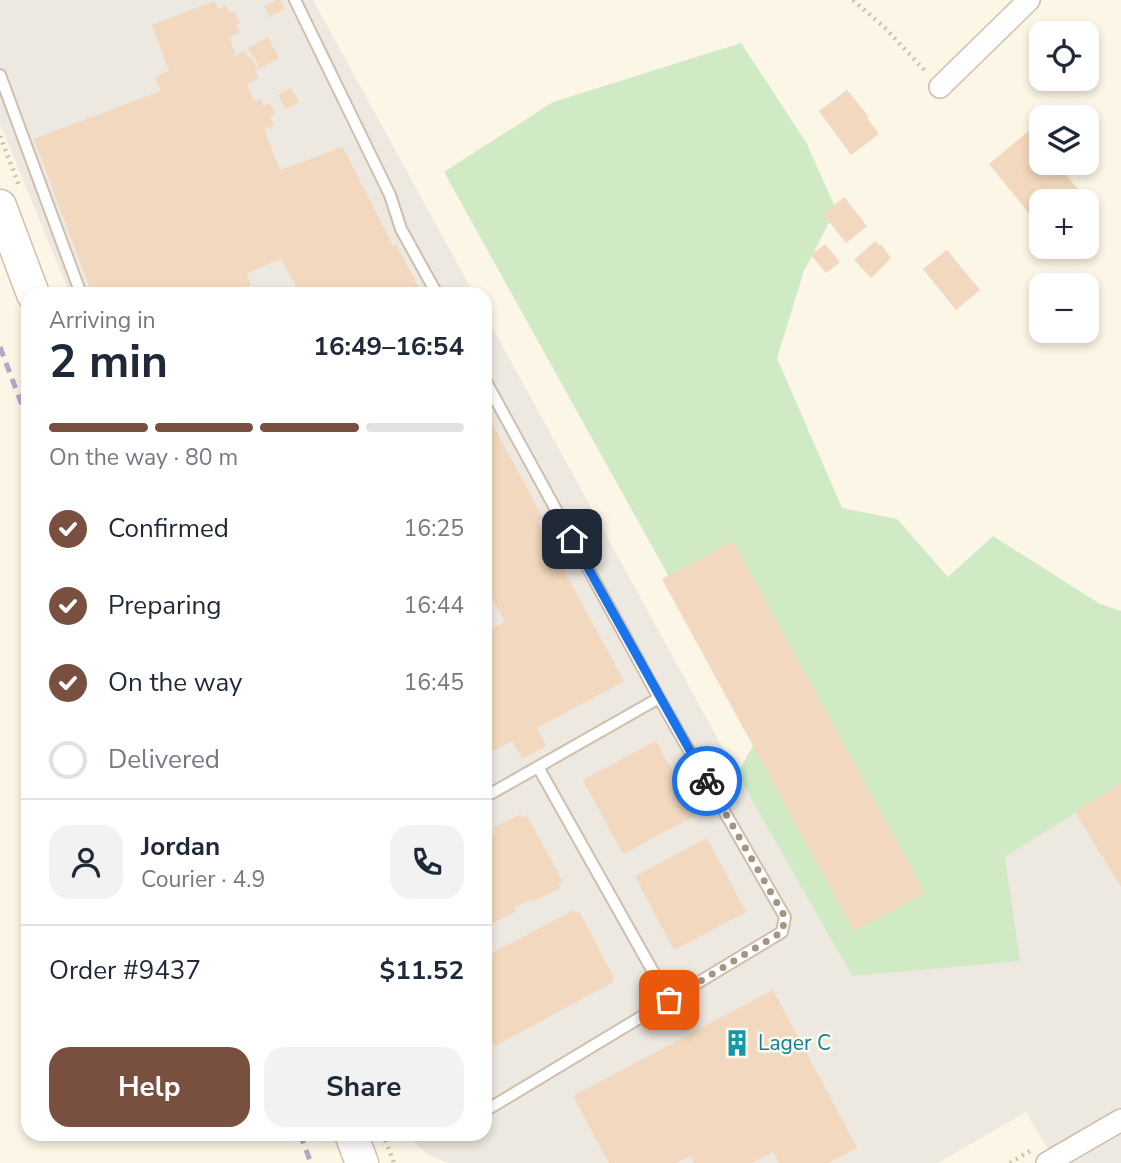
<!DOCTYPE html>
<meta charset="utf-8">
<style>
body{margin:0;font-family:"Nunito Sans",sans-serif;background:#f2f2f3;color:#1f2937;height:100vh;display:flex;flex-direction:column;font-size:26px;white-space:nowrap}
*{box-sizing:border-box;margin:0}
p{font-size:23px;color:#747a83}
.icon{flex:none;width:38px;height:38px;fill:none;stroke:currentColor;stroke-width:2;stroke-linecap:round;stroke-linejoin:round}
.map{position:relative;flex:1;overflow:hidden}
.sheet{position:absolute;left:21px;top:287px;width:471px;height:854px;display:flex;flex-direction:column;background:#fff;border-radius:21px;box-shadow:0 4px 10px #0003}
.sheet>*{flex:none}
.tools{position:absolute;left:1029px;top:21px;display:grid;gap:14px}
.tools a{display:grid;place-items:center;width:70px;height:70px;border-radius:14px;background:#fff;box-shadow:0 4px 10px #0003;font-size:35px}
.pin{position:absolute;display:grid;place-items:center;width:60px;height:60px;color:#fff;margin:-30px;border-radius:14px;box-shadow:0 4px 10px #0006}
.courier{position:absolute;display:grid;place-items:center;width:70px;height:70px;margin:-35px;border:5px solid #1a73e8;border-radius:50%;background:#fff;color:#222;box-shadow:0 2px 9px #0007}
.summary em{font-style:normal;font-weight:700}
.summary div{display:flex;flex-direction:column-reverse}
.summary{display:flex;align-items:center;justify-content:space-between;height:119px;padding:0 28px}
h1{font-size:46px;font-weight:700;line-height:52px}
.bar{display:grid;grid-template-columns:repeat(4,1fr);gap:10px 7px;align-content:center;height:84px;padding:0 28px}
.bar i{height:9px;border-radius:5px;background:#e0e1e3}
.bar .selected{background:#794f40}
.bar p{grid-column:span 4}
.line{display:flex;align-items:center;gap:18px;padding:0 28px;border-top:2px solid #e0e1e3}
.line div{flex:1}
.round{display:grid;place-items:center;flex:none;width:74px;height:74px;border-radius:21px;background:#f2f2f3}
ol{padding:0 28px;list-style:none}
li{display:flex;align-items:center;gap:21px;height:77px}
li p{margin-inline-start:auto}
li .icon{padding:7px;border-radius:50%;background:#794f40;color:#fff;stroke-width:4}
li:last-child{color:#747a83}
li i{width:38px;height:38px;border:4px solid #e0e1e3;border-radius:50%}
.button{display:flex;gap:14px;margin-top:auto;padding:14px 28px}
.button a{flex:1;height:80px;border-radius:21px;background:#794f40;color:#fff;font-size:28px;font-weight:700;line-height:80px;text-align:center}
.button a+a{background:#f2f2f3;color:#1f2937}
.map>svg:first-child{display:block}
.industrial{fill:#ede8e0}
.green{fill:#d0eac5}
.building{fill:#f2d8be}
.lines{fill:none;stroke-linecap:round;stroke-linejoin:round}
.service-casing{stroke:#cebfad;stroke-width:14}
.minor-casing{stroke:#cebfad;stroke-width:24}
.secondary-casing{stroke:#d1c0aa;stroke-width:35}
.path{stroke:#d7bca1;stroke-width:4.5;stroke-dasharray:2 5;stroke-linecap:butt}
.service{stroke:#fff;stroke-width:10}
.minor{stroke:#fff;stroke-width:21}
.secondary{stroke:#fff;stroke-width:32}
.rail{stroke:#baa4c7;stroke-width:5;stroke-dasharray:10 7;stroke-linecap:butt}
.done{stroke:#a59482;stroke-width:7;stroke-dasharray:0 12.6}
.route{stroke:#1a73e8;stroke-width:9}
.labels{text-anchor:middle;stroke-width:5;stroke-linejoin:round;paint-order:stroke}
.culture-label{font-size:21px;fill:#0d838f;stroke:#fffaed;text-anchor:start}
</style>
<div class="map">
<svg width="1121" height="1163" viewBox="0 0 1121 1163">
<rect width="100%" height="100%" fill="#fcf6e7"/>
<!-- industrial -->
<path class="industrial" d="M0,0H313L474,294H70L0,124Z
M485,314L737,774L852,976L1005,857L1121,785V1163H1056L1026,1112L938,1163H448L429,1155L405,1134H485Z"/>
<!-- green -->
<path class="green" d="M741,43L806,142L836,209L804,271L777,358L842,508L897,519L948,577L993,536L1100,604L1121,611V785L1005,857L1020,961L852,976L737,774L758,737L444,172L553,102Z"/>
<!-- building -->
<path class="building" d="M277,0H280L285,8L270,17L264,7Z
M215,1L219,9L225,5L230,13L234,11L240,23L236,25L240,32L230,38L236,56L244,51L248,57L250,56L258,70L255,71L259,78L247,84L254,102L260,99L264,106L270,103L276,114L270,117L274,125L264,130L280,170L343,147L393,246L396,244L422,294H300L281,259L247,273L251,285L236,291L237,294H92L34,139L161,91L155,77L169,71L152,25Z
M268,37L279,58L260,68L248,48Z
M291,88L299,102L285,109L278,95Z
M847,90L869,117L867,118L879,134L851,155L819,111Z
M1030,130L1041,144V163H1063L1059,166L1086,199L1083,201H1041V228L989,164Z
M844,197L867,226L846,243L823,214Z
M875,241L879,245L881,244L891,258L871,278L854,260Z
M825,244L840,262L826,273L811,255Z
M947,250L980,290L956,310L923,269Z
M485,410L543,518L537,521L624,681L537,728L546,746L522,759L512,741L485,755V633L505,622L485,585Z
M733,541L925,893L854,931L662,579Z
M656,741L696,815L623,854L583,780Z
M1121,783V887L1075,812Z
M521,814L523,818L527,816L563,882L559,884L560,888L533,902L531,899L514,908L516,911L488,926L486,923L485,924V839L496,833L493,828Z
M707,838L746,912L674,950L635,876Z
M574,910L576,913L579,911L614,978L611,979L613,982L495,1046L493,1043L489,1045L485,1037V957Z
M773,990L857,1148L828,1163H779L773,1152L751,1163H694L690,1156L676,1163H609L573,1096Z"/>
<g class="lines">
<defs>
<path id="service" d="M295,0L390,195L401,229L437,294
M0,75L81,294
M485,380L659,698L785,917L782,932L485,1111
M538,767L669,1000
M485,797L659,698"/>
<path id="minor" d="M940,87L1029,0
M1047,1163L1121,1120"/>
<path id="secondary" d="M0,206L33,294
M351,1134L362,1163"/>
</defs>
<!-- service casing -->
<use href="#service" class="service-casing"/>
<!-- minor casing -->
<use href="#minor" class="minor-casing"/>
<!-- secondary casing -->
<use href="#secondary" class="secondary-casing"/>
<!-- path -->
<path class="path" d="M853,0L886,29L927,73
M0,136L20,188
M383,1134L394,1163
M1010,1163L1030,1151"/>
<!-- service -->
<use href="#service" class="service"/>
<!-- minor -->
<use href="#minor" class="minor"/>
<!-- secondary -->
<use href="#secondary" class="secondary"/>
<!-- rail -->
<path class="rail" d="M0,347L28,421
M300,1134L311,1163"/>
</g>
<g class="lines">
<!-- done -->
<path class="done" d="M669,1000L782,932L785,917L707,781"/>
<!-- route -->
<path class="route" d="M572,539L707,781"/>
</g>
<!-- icons -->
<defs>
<symbol id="building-bare" viewBox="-9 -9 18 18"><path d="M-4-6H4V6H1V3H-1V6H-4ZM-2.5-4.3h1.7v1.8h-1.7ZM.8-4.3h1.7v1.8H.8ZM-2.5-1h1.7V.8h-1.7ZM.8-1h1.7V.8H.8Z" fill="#0f9aa8" stroke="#fffaed" stroke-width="2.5" paint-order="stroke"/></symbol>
</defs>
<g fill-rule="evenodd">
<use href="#building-bare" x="718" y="1024" width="38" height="38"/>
</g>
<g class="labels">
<!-- culture labels -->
<g class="culture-label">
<text x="758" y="1050">Lager C</text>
</g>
</g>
</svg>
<div class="tools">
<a><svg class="icon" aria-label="locate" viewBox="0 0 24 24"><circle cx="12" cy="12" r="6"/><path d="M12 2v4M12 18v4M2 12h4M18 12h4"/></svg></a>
<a><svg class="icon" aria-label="layers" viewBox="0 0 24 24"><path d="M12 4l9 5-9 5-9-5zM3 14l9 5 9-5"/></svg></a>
<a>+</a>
<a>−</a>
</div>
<div class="pin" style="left:669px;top:1000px;background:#ea580c"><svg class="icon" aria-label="bag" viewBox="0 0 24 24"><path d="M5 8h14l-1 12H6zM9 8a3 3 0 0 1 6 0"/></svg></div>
<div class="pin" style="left:572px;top:539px;background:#1f2937"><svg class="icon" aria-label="home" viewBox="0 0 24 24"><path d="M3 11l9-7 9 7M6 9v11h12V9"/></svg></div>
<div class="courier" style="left:707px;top:781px"><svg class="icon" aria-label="bike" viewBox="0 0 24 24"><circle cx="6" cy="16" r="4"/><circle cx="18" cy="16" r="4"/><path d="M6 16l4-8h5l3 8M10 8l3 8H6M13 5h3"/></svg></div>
<section class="sheet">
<div class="summary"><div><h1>2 min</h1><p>Arriving in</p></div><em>16:49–16:54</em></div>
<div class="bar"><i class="selected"></i><i class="selected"></i><i class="selected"></i><i></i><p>On the way · 80 m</p></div>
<ol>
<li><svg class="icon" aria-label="check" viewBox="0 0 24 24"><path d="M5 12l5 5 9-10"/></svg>Confirmed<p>16:25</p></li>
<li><svg class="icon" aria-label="check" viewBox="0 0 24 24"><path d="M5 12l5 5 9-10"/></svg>Preparing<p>16:44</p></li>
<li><svg class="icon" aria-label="check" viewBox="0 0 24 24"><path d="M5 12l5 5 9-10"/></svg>On the way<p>16:45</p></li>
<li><i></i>Delivered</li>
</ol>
<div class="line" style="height:126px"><a class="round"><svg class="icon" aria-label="person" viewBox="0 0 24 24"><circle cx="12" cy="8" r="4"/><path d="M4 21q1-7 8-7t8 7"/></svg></a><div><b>Jordan</b><p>Courier · 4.9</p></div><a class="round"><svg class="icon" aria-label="phone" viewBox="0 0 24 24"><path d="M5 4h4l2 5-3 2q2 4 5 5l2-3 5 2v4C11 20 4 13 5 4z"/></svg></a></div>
<div class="line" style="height:91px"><div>Order #9437</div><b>$11.52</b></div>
<div class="button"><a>Help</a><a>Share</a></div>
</section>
</div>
